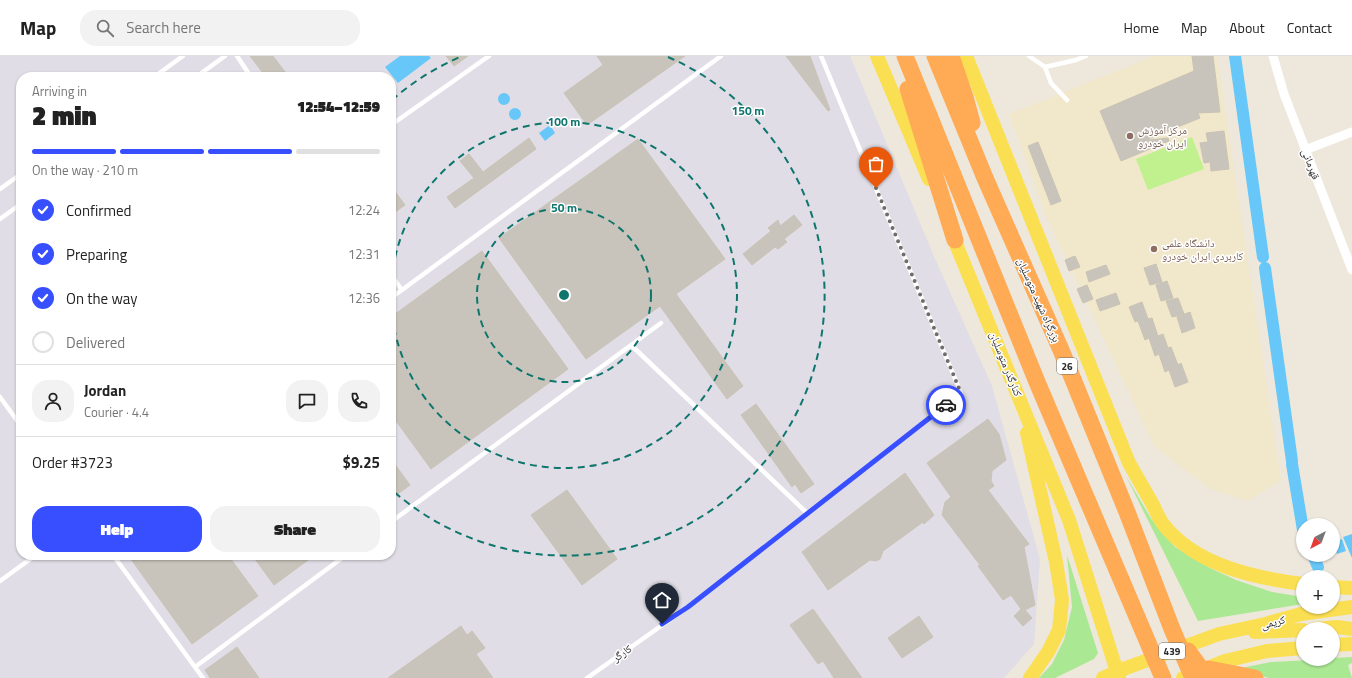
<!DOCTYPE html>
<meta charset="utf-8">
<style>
body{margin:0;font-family:"Titillium Web","Noto Naskh Arabic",sans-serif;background:#f2f2f2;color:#222;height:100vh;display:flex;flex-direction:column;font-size:15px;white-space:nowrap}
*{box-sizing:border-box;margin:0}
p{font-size:13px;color:#767676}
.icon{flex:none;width:22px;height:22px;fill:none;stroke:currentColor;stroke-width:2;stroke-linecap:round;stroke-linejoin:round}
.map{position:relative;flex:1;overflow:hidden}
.sheet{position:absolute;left:16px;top:16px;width:380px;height:488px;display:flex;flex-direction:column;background:#fff;border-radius:16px;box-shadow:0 1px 3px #0004}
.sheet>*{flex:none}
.needle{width:26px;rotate:221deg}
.buttons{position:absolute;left:1296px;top:462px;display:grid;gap:8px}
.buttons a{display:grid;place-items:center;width:44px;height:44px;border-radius:50%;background:#fff;box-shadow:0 1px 3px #0004;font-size:20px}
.pin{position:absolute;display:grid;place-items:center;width:34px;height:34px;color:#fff;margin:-41px -17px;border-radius:50% 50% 50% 0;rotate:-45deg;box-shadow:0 0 4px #0007}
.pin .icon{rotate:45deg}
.courier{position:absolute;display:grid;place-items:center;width:40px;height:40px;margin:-20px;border:3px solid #374fff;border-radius:50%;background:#fff;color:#222;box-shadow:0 1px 5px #0007}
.overview em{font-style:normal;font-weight:800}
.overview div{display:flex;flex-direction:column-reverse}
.overview{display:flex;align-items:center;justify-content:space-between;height:68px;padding:0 16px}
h1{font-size:26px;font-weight:800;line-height:30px}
.bar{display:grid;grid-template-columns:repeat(4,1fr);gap:6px 4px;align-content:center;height:48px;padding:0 16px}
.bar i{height:5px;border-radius:3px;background:#e0e0e0}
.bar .current{background:#374fff}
.bar p{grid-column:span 4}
.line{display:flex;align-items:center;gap:10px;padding:0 16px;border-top:1px solid #e0e0e0}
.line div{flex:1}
.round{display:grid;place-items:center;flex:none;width:42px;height:42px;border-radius:16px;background:#f2f2f2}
ol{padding:0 16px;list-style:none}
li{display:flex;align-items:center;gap:12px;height:44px}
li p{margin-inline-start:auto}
li .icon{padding:4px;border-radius:50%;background:#374fff;color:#fff;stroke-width:4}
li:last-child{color:#767676}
li i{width:22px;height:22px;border:2px solid #e0e0e0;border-radius:50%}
.button{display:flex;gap:8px;margin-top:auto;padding:8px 16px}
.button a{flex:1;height:46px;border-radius:16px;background:#374fff;color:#fff;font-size:16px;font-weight:800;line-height:46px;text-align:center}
.button a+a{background:#f2f2f2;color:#222}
header{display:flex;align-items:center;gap:24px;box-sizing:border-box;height:56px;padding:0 20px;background:#fff;border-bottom:1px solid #e0e0e0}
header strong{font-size:19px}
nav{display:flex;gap:22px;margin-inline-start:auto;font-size:14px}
.search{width:280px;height:36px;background:#f2f2f2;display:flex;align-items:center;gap:10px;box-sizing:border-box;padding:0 14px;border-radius:16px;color:#767676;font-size:15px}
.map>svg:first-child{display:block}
.industrial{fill:#e0dde6;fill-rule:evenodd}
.education{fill:#f1e7ca}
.green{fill:#abe894}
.pitch{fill:#c1f18f}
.water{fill:#67c7f8}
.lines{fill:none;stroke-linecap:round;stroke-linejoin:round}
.canal{stroke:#67c7f8;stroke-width:12}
.building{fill:#c9c4bb;stroke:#c9c3b5}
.lane{stroke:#fff;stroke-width:4.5}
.street{stroke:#fff;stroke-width:9}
.primary{stroke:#fbdf53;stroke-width:14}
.highway{stroke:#fa5;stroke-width:17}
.done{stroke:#6f6d69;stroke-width:4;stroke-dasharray:0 7.2}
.route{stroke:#374fff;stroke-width:5}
.ring{fill:none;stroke:#0f766e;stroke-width:2;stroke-dasharray:7 5}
.education-dot{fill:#8d6e63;stroke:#fff;stroke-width:1.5}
.labels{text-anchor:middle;stroke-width:3;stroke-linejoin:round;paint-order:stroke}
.shield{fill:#fff;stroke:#6b6b6b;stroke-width:1}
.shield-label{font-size:10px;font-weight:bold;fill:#2b2b2b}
.education-label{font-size:11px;fill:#785e54;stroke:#fff;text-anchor:start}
.street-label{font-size:11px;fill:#2b2b2b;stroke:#fff}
.centre{fill:#0f766e;stroke:#fff;stroke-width:2}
.ring-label{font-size:12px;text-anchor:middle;font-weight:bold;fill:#0f766e;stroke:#fff;stroke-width:3;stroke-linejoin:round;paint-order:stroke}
</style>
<header>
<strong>Map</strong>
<div class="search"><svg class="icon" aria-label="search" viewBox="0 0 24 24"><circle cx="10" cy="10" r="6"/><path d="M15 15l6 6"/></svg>Search here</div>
<nav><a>Home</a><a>Map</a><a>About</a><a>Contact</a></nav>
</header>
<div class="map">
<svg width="1352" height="622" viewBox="0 0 1352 622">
<rect width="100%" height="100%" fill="#eee7dc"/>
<!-- industrial -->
<path class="industrial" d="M0,0H850L933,198L992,330L1040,503L1034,588L1004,622H0ZM21,21H391V499H21Z"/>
<!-- education -->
<path class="education" d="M1154,0H1217L1281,424L1248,445L1210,433L1154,390L1046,160L1009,58Z"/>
<!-- green -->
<path class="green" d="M1126,420L1152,464L1175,491L1212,513L1236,524L1272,536L1303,541V548L1198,565Z
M1067,499L1098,597L1094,603L1055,622H1039L1052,608L1064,584L1072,551Z
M1352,601V607L1348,609L1352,622H1269L1236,613L1271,606L1333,603V602Z"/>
<!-- pitch -->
<path class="pitch" d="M1192,81L1204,113L1148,134L1136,103Z"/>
<!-- water -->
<path class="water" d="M400,0H429L431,2L398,27L385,11Z
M498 43a6 6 0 1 1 12 0a6 6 0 1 1-12 0Z
M509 58a6 6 0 1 1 12 0a6 6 0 1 1-12 0Z
M550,69L555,77L545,85L539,77Z
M1352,478V502L1343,481Z
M1342,483L1346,495L1337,498L1333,486Z"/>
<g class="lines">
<!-- canal -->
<path class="canal" d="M1235,0L1263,201
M1265,212L1292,405
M1292,408L1303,474
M1313,499L1318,511"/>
</g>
<!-- building -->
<path class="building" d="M250,0H273L289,21H266Z
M446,0H468L454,10Z
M597,0H685L587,69L564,37L603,9Z
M786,0H810L830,54L828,55Z
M1192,0H1213L1220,56L1198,57L1200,62L1148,83V84L1168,82L1169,85L1121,105L1100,55L1194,15Z
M1224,75L1229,113L1211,115L1210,106L1204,107L1200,87L1208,86L1206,77Z
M529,82L536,93L455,152L447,141L474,122L460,105L469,98L483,116Z
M638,83L725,203L676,238L743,330L727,343L660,250L586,303L499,182Z
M1038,86L1061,145L1051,149L1028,90Z
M880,99L888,112L877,118L869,105Z
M391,130L405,149L391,159Z
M794,159L802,169L784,183L787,186L778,193L775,191L752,209L743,198L771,175L768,172L778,164L780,170Z
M482,195L568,313L431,413L391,358V261Z
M1075,200L1080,211L1069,215L1065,204Z
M1156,208L1162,226L1150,229L1144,212Z
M1106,209L1110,218L1089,226L1086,216Z
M1167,225L1173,242L1161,245L1156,229Z
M1087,229L1093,243L1083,247L1077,233Z
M1116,237L1120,248L1100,255L1096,244Z
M1178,242L1184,258L1172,261L1166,245Z
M1142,246L1148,263L1152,262L1158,280L1163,278L1168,292L1171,291L1178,309L1181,307L1188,326L1175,331L1169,314L1165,316L1159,298L1155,300L1149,282L1145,284L1138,265L1135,266L1129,251Z
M1190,256L1195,272L1182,277L1177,261Z
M756,348L814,428L801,437L795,428L792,431L741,359Z
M988,363L999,378L1006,404L992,415L991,425L994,430L988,434L1029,488L1024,491L1035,549L1025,554L1032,562L1023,570L1014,560L1021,553L1011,539L1003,544L978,510L980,509L942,459L945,446L951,441L927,407Z
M391,403L410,429L391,443Z
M905,417L934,459L924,468L923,466L883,495L880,503L876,505L870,504L828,534L802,496Z
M567,434L617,503L582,529L531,459Z
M128,499H228L258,540L192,588Z
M252,499H315L274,529Z
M813,553L862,622H834L823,605L818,608L790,569Z
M919,560L933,581L902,602L888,582Z
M461,570L467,579L472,575L485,592L476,598L493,622H388Z
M237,591L259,622H210L205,614Z"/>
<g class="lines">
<!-- lane -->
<path class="lane" d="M237,0L251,21
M1029,0L1045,11L1076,4L1086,0
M1045,11L1051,27L1067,44
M154,21L183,0
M196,21L225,0
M391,69L489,0
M0,133L21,118
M0,163L21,148
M391,219L402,234
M391,242L721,0
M631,289L807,457
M0,341L21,370
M391,466L661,267
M113,499L203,622
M0,525L36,499
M195,611L346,499
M587,622L688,551L961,337L821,0"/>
<!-- street -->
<path class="street" d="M1273,0L1284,38L1352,214
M1305,94L1352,76"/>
<!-- primary -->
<path class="primary" d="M877,0L929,123
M966,0L1129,407C1137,421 1145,435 1153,449C1156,455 1159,463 1163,468C1195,509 1254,522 1303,528
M951,176L1069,464L1119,622
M1027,377L1056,506L1062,544L1059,574L1048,596L1030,622
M1333,531L1352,532
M1315,573L1337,571L1352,573
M1255,576L1303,574
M1333,589L1352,588
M1103,622L1126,612L1219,578L1265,568L1301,558L1352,551
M1183,622L1225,605L1267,595L1303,592"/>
<!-- highway -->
<path class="highway" d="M905,0L1037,326L1163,622
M935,0L985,122L1061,294L1127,456L1172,573L1193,622
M951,0L965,41L972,67
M908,33L955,184
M1188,595L1208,622
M1209,613L1255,622"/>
</g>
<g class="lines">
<!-- done -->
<path class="done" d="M876,132L961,337L946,349"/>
<!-- route -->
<path class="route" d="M662,568L688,551L946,349"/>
</g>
<!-- distance rings -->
<g class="ring">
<circle cx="564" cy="239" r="87"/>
<path d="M391 237A173 173 0 1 1 391 241"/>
<path d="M392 44A260 260 0 0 1 460 1M668 1A260 260 0 1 1 392 434"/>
</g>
<!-- markers -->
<g class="education-dot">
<circle cx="1130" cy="80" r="4"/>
<circle cx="1154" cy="193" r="4"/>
</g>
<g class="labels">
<!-- shield labels -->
<g class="shield">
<rect x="1057" y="302" width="20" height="16" rx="3"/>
<rect x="1159" y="587" width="26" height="16" rx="3"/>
</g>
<g class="shield-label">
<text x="1067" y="314">26</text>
<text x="1172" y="599">439</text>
</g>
<!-- education labels -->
<g class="education-label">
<text x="1138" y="78">مرکز آموزش<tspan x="1138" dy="13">ایران خودرو</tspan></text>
<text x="1162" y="191">دانشگاه علمی<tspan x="1162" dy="13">کاربردی ایران خودرو</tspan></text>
</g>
<!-- street labels -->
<g class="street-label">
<text transform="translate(1311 108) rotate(69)" y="4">قهرمانی</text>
<text transform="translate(1039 244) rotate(66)" y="4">بزرگراه شهید متوسلیان</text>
<text transform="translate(1006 308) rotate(68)" y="4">کنارگذر متوسلیان</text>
<text transform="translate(1273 566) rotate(-14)" y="4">کریمی</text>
<text transform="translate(622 597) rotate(-35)" y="4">کارگر</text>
</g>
</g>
<circle cx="564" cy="239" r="6" class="centre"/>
<g class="ring-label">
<text x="748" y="59">150 m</text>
<text x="564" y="70">100 m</text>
<text x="564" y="156">50 m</text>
</g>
</svg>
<div class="buttons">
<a><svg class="needle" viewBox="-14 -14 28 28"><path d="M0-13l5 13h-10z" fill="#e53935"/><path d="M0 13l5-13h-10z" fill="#767676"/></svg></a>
<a>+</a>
<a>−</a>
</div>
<div class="pin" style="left:876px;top:132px;background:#ea580c"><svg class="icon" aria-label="bag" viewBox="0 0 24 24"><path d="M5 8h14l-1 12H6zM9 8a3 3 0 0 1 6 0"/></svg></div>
<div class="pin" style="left:662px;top:568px;background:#1f2937"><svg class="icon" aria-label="home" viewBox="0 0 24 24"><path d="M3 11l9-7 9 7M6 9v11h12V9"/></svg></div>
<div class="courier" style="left:946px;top:349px"><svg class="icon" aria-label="car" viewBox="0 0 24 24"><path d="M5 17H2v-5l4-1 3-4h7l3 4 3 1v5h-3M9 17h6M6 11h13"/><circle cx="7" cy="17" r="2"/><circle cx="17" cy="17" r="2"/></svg></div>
<section class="sheet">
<div class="overview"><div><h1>2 min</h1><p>Arriving in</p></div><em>12:54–12:59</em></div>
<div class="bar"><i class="current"></i><i class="current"></i><i class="current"></i><i></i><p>On the way · 210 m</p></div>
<ol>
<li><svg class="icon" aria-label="check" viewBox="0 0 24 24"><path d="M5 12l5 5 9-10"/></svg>Confirmed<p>12:24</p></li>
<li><svg class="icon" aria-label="check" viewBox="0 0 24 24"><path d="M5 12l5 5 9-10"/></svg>Preparing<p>12:31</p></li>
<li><svg class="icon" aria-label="check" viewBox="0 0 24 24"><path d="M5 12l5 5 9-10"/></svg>On the way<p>12:36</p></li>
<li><i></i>Delivered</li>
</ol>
<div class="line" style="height:72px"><a class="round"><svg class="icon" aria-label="person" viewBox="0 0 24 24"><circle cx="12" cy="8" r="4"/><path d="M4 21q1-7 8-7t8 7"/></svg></a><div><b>Jordan</b><p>Courier · 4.4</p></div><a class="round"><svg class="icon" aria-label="chat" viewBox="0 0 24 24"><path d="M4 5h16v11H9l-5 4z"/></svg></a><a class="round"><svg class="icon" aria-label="phone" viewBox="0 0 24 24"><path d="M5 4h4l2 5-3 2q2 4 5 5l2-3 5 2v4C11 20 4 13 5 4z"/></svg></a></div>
<div class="line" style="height:52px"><div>Order #3723</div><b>$9.25</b></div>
<div class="button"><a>Help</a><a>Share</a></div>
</section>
</div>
